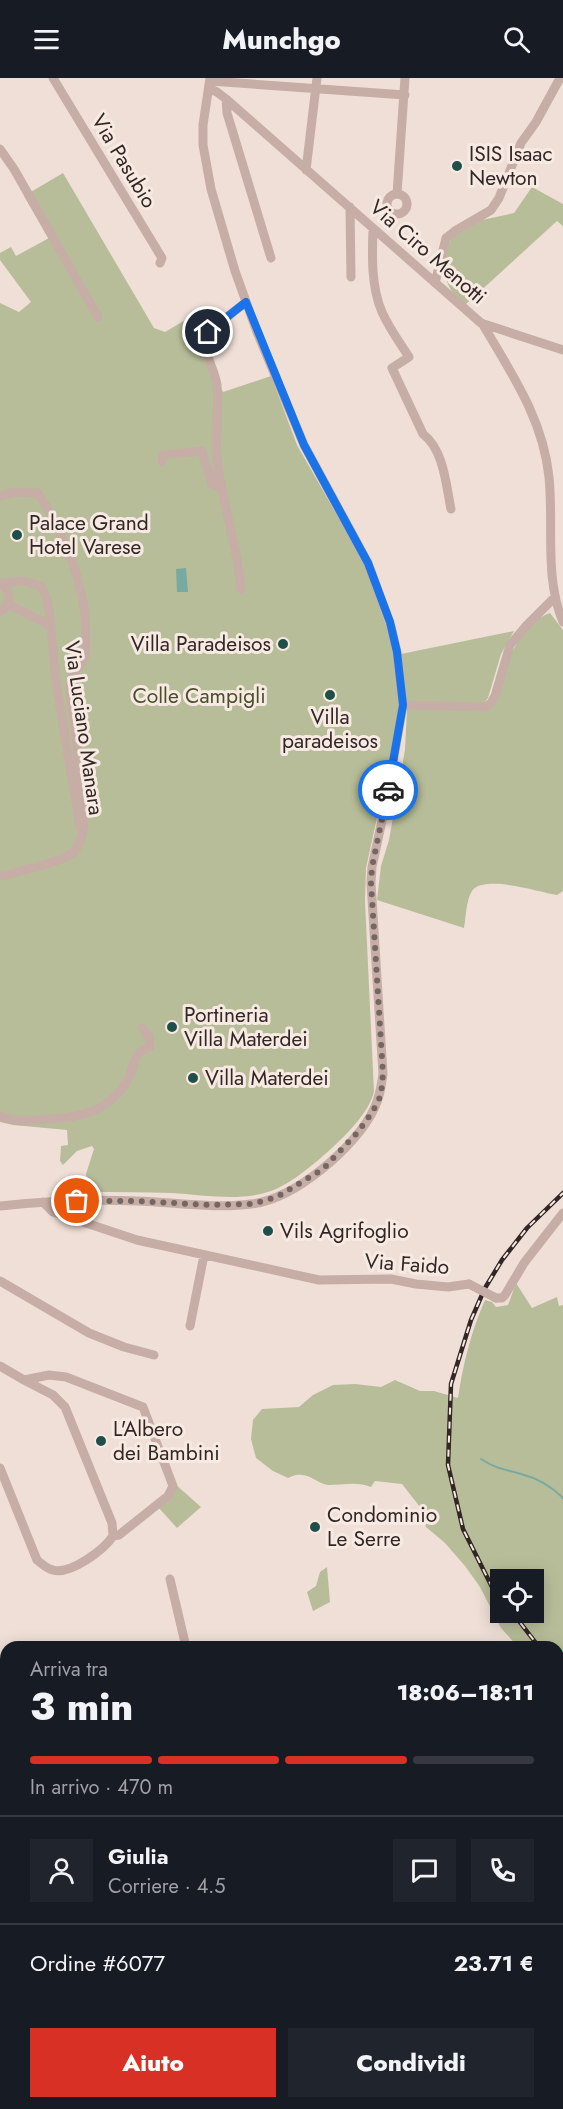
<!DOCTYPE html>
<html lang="it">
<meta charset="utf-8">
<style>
body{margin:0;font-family:Jost,sans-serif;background:#20242c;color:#f1f3f6;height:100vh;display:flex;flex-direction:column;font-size:22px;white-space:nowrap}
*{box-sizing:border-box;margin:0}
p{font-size:20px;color:#9ea1a6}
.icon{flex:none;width:33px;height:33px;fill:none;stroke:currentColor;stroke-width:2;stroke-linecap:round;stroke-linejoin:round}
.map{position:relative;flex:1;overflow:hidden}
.drawer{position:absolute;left:0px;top:1563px;width:564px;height:468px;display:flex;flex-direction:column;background:#171b24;border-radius:18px 18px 0 0;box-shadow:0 3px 15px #0003}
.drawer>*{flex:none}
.fabs{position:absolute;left:490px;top:1491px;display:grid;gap:12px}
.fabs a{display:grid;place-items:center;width:54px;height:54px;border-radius:0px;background:#171b24;box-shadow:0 3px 15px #0003;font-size:30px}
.pin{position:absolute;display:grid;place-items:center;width:51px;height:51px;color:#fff;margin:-26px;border:3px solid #fff;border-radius:50%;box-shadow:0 2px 6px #0007}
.courier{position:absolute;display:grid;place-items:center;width:60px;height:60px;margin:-30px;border:4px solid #1a73e8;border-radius:50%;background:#fff;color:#222;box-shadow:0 2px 8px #0007}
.summary em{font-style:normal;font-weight:800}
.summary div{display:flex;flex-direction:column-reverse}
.summary{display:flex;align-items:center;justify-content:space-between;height:102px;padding:0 30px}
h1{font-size:39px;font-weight:800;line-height:45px}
.bar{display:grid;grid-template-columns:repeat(4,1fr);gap:9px 6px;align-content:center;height:72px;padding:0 30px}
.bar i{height:8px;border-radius:4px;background:#363941}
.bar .selected{background:#d93025}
.bar p{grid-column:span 4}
.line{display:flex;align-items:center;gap:15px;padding:0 30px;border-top:2px solid #363941}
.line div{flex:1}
.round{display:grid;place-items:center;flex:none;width:63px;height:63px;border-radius:0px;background:#20242c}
.cta{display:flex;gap:12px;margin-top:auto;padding:12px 30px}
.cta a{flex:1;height:69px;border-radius:0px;background:#d93025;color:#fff;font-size:24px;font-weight:800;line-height:69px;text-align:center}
.cta a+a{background:#20242c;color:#f1f3f6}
header{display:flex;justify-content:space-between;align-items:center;height:78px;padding:0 30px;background:#171b24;font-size:27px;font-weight:800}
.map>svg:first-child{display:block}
.green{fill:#b8bd99;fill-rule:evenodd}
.water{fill:#78aaa2}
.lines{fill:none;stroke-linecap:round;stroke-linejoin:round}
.stream{stroke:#78aaa2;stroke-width:2}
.minor{stroke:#c6ada5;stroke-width:9}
.rail-casing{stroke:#322725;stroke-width:4.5}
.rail{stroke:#f7eae3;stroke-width:2;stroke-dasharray:7;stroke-linecap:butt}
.minor-bridge{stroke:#c6ada5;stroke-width:9}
.done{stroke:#746763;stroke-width:6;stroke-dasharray:0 10.8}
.route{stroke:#1a73e8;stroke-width:8}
.poi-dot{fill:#1e5049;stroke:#f7eae3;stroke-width:2}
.labels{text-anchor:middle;stroke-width:6;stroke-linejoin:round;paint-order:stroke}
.poi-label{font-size:21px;fill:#322725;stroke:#f7eae3;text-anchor:start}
.street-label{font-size:21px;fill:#322725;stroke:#f7eae3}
.park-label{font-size:21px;fill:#494e2b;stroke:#f7eae3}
</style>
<header><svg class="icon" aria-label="menu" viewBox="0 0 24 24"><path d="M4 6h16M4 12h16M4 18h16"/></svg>Munchgo<svg class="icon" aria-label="search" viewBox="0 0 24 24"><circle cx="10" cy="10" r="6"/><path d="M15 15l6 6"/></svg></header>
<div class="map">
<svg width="563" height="2031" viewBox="0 0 563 2031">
<rect width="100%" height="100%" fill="#efdfd7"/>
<!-- green -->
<path class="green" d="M63,95L154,250L165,254L187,241L223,314L271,298L297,367L365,486L395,574L401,630L366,790L365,823L374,1014C368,1035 350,1053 334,1068C318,1083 291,1106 271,1113C240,1124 204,1117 171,1115C144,1114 117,1114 89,1114L86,1096L94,1071L92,1068L77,1073L63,1087L60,1083L61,1068L68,1067L67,1052L13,1047L0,1044V225L19,234L31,224L0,182V175L11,169L16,178L49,160L24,118Z
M532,109L563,126V148L557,143L465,227C441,208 441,187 451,160L482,142L514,135Z
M550,535L563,552V813L557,817C539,814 484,796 472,813C466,822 466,839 464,850L377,822L381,788L389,762L405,672L407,631H488C500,601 517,546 550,535Z
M514,553L501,576L488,620L482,627H406L401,576Z
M516,1205L532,1230L557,1219L559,1228L563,1227V1612L558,1606V1569H518L501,1550L480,1509L465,1488L445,1465L426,1449L420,1429L402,1406L375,1403L371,1409C358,1403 342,1407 328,1407C319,1406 311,1397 302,1397C296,1396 293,1398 288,1400L273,1393L256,1380L251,1361L253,1342L262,1331L299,1329L313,1317L333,1307L355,1306L381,1309L395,1302L420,1313H434L458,1320C463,1286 471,1254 485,1222L492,1224L496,1229L508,1227ZM501,1502H534V1534H501Z
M175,1406L201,1429L177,1450L158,1429Z
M327,1489L330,1524L313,1533L307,1514L316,1508L320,1494Z"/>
<!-- water -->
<path class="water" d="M186,490L188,514H177L176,491Z"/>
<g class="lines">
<!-- stream -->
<path class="stream" d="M481,1381C496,1391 505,1391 521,1396C537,1400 552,1409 563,1420
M558,1575L563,1573
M558,1907L563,1908"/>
<!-- minor -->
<path class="minor" d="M53,0L162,180L160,185
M210,3L405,17
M210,11L217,14L226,21L481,245L563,272
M226,21L227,35L271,180
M0,71L14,91L98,239
M306,92L317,0
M397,116L405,0
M387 126a10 10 0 1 1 20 0a10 10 0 1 1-20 0Z
M350,129L351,199
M373,150C372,177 371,209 382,234C389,250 400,265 409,279L392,290L423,356C444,372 446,407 451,431
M435,205L446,160L455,153L491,132L499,120L521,65L536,44L560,0
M482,245C511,295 543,340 549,399C554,447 544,499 563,544
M162,383V377L202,373L212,406L215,408L222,406
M0,418L14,414L38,415C64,456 84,503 86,552C86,561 87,571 84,580C82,587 75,592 72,599C70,603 70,608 70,612L84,724C85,739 84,762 74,774C67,782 20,793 7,797H0
M0,505L24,503L41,508L47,521L50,540L56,604L80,748
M0,505C12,513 12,526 0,534
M241,511C238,467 221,424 217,380C215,356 219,331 217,307C215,291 199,268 208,254L246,224
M8,526L51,548
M403,627L485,629L491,625L495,618L510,567L526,548L554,520
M0,1038C20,1046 30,1042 50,1041C83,1039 106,1034 126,1005C135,990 132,974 150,969L149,958L142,950
M43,1124L53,1134L137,1162L319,1202L391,1201L416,1206L448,1209L469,1206
M0,1128C45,1123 91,1121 137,1123C174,1124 214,1131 251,1126C294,1122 356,1069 374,1031C380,1019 381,1009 383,996L371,805L372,789L386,724L403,627L397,574L390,545L368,485L304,367L257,254L235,193L211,111L203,67V47L210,0
M0,1203L89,1255L124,1269L154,1277
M496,1220H502L505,1217L524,1185L563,1135
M190,1248L204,1177
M0,1288L24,1302L49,1297L66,1299L143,1329L173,1408L168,1418L119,1457L113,1458
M0,1390L37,1482C42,1486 47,1491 53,1492C70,1497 104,1472 113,1458L112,1445L65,1329L53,1317L24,1302
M170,1501L186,1569
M0,1606L6,1639
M0,1658L6,1656
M558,1773L563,1774
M0,1904H6
M0,1975H6
M105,2025L106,2031
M493,2025L510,2031
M35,2031L37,2025
M382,2031L383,2025"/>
<defs>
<path id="rail" d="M501,1521L493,1511L463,1451L448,1387L451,1306L471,1242L485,1210L502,1182L527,1150L563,1115
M512,1534L539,1569
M558,1592L563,1598"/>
</defs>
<!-- rail casing -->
<use href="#rail" class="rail-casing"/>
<!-- rail -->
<use href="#rail" class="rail"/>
<!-- minor-bridge -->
<path class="minor-bridge" d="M469,1206L496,1220"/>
</g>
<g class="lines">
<!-- done -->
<path class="done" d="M77,1123H135L210,1127L252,1126L277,1119L323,1091L358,1054L373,1033L381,1017L383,996L371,805L372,789L388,712"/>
<!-- route -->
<path class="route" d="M208,254L246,224L304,367L368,485L390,544L397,574L403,627L388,712"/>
</g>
<!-- markers -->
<g class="poi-dot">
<circle cx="457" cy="88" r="6"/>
<circle cx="17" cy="457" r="6"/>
<circle cx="283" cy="566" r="6"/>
<circle cx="330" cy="617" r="6"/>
<circle cx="172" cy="949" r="6"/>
<circle cx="193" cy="1000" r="6"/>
<circle cx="268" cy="1153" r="6"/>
<circle cx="101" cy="1363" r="6"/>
<circle cx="315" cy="1449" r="6"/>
</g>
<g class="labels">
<!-- poi labels -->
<g class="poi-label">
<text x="469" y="83">ISIS Isaac<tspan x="469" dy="24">Newton</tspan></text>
<text x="29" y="452">Palace Grand<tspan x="29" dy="24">Hotel Varese</tspan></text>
<text x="271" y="573" text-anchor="end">Villa Paradeisos</text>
<text x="330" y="646" text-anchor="middle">Villa<tspan x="330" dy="24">paradeisos</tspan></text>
<text x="184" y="944">Portineria<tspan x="184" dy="24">Villa Materdei</tspan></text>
<text x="205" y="1007">Villa Materdei</text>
<text x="280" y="1160">Vils Agrifoglio</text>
<text x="113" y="1358">L'Albero<tspan x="113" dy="24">dei Bambini</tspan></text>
<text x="327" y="1444">Condominio<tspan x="327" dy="24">Le Serre</tspan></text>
</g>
<!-- street labels -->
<g class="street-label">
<text transform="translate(124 83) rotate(59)" y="7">Via Pasubio</text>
<text transform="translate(428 174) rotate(41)" y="7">Via Ciro Menotti</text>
<text transform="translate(84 650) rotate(82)" y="7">Via Luciano Manara</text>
<text transform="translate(407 1186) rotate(4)" y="7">Via Faido</text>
</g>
<!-- park labels -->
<g class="park-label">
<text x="199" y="625">Colle Campigli</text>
</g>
</g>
</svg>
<div class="fabs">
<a><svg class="icon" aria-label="locate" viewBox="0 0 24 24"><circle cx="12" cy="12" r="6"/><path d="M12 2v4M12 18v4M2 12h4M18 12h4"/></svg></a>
</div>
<div class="pin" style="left:77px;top:1123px;background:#ea580c"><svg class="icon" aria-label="bag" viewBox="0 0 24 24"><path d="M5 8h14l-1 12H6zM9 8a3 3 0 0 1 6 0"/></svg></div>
<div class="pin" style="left:208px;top:254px;background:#1f2937"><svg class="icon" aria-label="home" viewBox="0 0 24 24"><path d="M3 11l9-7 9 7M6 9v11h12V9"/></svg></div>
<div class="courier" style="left:388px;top:712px"><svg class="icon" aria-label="car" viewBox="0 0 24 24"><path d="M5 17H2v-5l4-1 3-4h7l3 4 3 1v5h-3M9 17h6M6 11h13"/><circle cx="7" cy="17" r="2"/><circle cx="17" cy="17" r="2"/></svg></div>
<section class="drawer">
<div class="summary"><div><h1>3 min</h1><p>Arriva tra</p></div><em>18:06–18:11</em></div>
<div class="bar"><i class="selected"></i><i class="selected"></i><i class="selected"></i><i></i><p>In arrivo · 470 m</p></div>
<div class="line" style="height:108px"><a class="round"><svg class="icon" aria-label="person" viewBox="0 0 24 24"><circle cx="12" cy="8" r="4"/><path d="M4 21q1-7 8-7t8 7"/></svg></a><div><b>Giulia</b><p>Corriere · 4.5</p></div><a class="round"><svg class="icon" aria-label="chat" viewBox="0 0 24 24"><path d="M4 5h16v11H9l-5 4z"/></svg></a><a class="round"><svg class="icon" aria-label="phone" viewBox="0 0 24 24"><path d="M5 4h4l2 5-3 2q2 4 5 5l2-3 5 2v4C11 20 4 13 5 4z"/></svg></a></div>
<div class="line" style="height:78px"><div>Ordine #6077</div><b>23.71 €</b></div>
<div class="cta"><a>Aiuto</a><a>Condividi</a></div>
</section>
</div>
